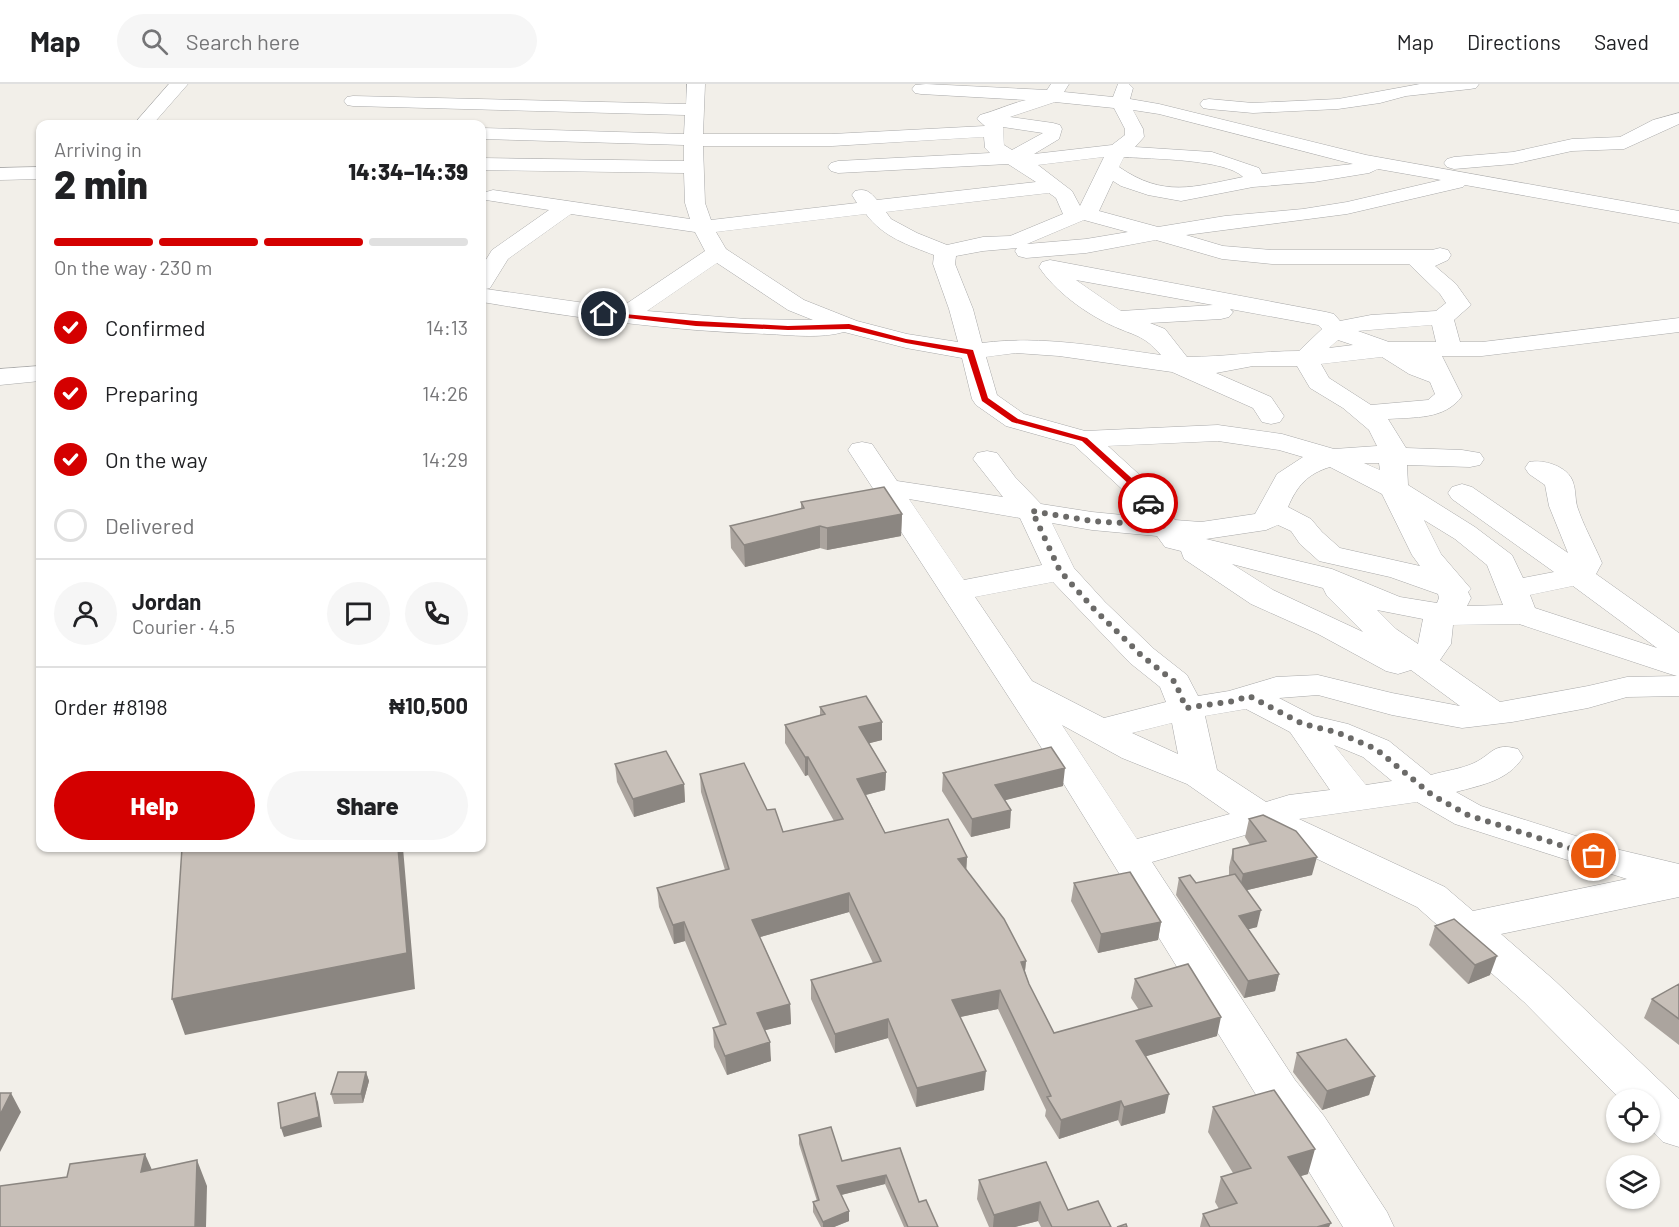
<!DOCTYPE html>
<meta charset="utf-8">
<style>
body{margin:0;font-family:Barlow,sans-serif;background:#f6f6f6;color:#202124;height:100vh;display:flex;flex-direction:column;font-size:22px;white-space:nowrap}
*{box-sizing:border-box;margin:0}
p{font-size:20px;color:#757577}
.icon{flex:none;width:33px;height:33px;fill:none;stroke:currentColor;stroke-width:2;stroke-linecap:round;stroke-linejoin:round}
.map{position:relative;flex:1;overflow:hidden}
.details{position:absolute;left:36px;top:36px;width:450px;height:732px;display:flex;flex-direction:column;background:#fff;border-radius:12px;box-shadow:0 2px 4px #0004}
.details>*{flex:none}
.tools{position:absolute;left:1606px;top:1005px;display:grid;gap:12px}
.tools a{display:grid;place-items:center;width:54px;height:54px;border-radius:50%;background:#fff;box-shadow:0 2px 4px #0004;font-size:30px}
.pin{position:absolute;display:grid;place-items:center;width:51px;height:51px;color:#fff;margin:-26px;border:3px solid #fff;border-radius:50%;box-shadow:0 2px 6px #0007}
.courier{position:absolute;display:grid;place-items:center;width:60px;height:60px;margin:-30px;border:4px solid #d40000;border-radius:50%;background:#fff;color:#222;box-shadow:0 2px 8px #0007}
.summary em{font-style:normal;font-weight:800}
.summary div{display:flex;flex-direction:column-reverse}
.summary{display:flex;align-items:center;justify-content:space-between;height:102px;padding:0 18px}
h1{font-size:39px;font-weight:800;line-height:45px}
.bar{display:grid;grid-template-columns:repeat(4,1fr);gap:9px 6px;align-content:center;height:72px;padding:0 18px}
.bar i{height:8px;border-radius:4px;background:#e0e0e0}
.bar .active{background:#d40000}
.bar p{grid-column:span 4}
.line{display:flex;align-items:center;gap:15px;padding:0 18px;border-top:2px solid #e0e0e0}
.line div{flex:1}
.round{display:grid;place-items:center;flex:none;width:63px;height:63px;border-radius:32px;background:#f6f6f6}
ol{padding:0 18px;list-style:none}
li{display:flex;align-items:center;gap:18px;height:66px}
li p{margin-inline-start:auto}
li .icon{padding:6px;border-radius:50%;background:#d40000;color:#fff;stroke-width:4}
li:last-child{color:#757577}
li i{width:33px;height:33px;border:3px solid #e0e0e0;border-radius:50%}
.cta{display:flex;gap:12px;margin-top:auto;padding:12px 18px}
.cta a{flex:1;height:69px;border-radius:36px;background:#d40000;color:#fff;font-size:24px;font-weight:800;line-height:69px;text-align:center}
.cta a+a{background:#f6f6f6;color:#202124}
header{display:flex;align-items:center;gap:36px;box-sizing:border-box;height:84px;padding:0 30px;background:#fff;border-bottom:2px solid #e0e0e0}
header strong{font-size:28px}
nav{display:flex;gap:33px;margin-inline-start:auto;font-size:21px}
.search{width:420px;height:54px;background:#f6f6f6;display:flex;align-items:center;gap:15px;box-sizing:border-box;padding:0 21px;border-radius:33px;color:#757577;font-size:22px}
.map>svg:first-child{display:block}
.lines{fill:none;stroke-linecap:round;stroke-linejoin:round}
.minor-casing{stroke:#a9a9a9;stroke-width:1}
.minor{fill:#fff;fill-rule:evenodd}
.wall{fill:#aba49e}
.shaded-wall{fill:#8b8681}
.building{fill:#c7bfb8;stroke:#8b8681;stroke-width:1.5}
.route{fill:#d40000}
.done{stroke:#6b6a68;stroke-width:6;stroke-dasharray:0 10.8}
</style>
<header>
<strong>Map</strong>
<div class="search"><svg class="icon" aria-label="search" viewBox="0 0 24 24"><circle cx="10" cy="10" r="6"/><path d="M15 15l6 6"/></svg>Search here</div>
<nav><a>Map</a><a>Directions</a><a>Saved</a></nav>
</header>
<div class="map">
<svg width="1679" height="1143" viewBox="0 0 1679 1143">
<rect width="100%" height="100%" fill="#f2efe9"/>
<g class="lines">
<defs>
<path id="minor" d="M169,0H188L153,40H134Z
M687,0H705L703,50H832L985,42L977,35L980,31C995,27 1009,20 1026,16L921,10L915,9L912,5L915,1L926,0L1047,6L1051,0H1069L1064,8L1113,13L1118,0H1129L1133,4L1130,15L1159,20L1366,71L1679,127V139L1465,101L1463,103L1347,130L1186,151L1223,162L1272,166H1432L1440,164L1448,166L1451,171L1448,176L1435,182L1456,200L1471,221L1454,236L1460,258H1482L1679,234V248L1482,272H1442L1462,312C1445,336 1414,333 1388,335L1406,364L1462,366L1480,369L1484,375L1480,381L1470,383L1407,381L1408,401L1475,443L1512,471L1523,494L1554,488L1452,415L1448,409L1452,403L1462,400L1472,403L1568,469L1549,422L1545,401L1529,390L1525,384L1529,378C1543,375 1568,382 1573,398C1576,406 1575,414 1577,422C1583,441 1594,460 1602,479L1596,490L1679,549V612L1627,613L1588,624L1512,638L1462,644L1392,631L1318,611L1279,614L1314,632L1348,640L1389,657L1431,691C1444,687 1461,685 1474,679C1493,670 1493,658 1518,665L1523,673C1508,697 1481,701 1456,708L1481,722L1620,766L1679,780V813L1501,850L1554,896L1679,1015V1063L1663,1058L1650,1045V1016H1621L1524,918L1417,823L1259,747L1152,778L1295,996L1324,1032L1387,1128L1394,1143H1343L1292,1060L1263,1022L1036,655L848,366L852,360L862,358L872,360L897,397L1003,413L973,375L977,369L987,367L997,369L1015,393L1041,420L1092,428L1143,433L1123,406L1074,361L1006,342L976,321L972,315L962,274L906,264L844,248C820,255 791,251 767,250C671,247 576,234 482,218V182L492,166L549,126L486,116L483,112L486,108L493,106L690,135L685,119L684,89L482,86V74L684,77V61L482,55V44L684,50L685,31L353,22L347,21L344,17L347,13L353,12L686,20ZM1055,18L1114,24L1125,45V51L1112,61L1034,70L1059,55L1062,45L1060,41L1053,39L1010,33ZM1133,26L1159,30L1353,80L1262,90L1259,84L1212,68L1135,63L1144,53L1143,45ZM1003,43L1043,49L1012,66L1004,61ZM984,53L985,64L990,69L838,77L831,79L828,83L831,87L838,89L1008,80L1036,98L877,116C870,108 866,104 855,107L852,111L857,119L711,136L705,119L703,62H832ZM1104,73L1080,122L1072,107L1038,81ZM1124,73C1151,75 1226,75 1243,93C1193,103 1164,114 1119,83ZM1378,85L1441,96L1347,118L1303,125L1225,132L1158,143L1099,127L1113,97L1121,102L1148,111L1181,117L1253,103L1314,98L1369,89ZM1049,109L1056,114L1063,130L1010,152L983,153L947,161L917,149L891,135L886,128ZM571,130L695,148L705,167L620,224L486,205L490,204L508,175ZM866,130C883,153 908,161 934,171L933,180L949,225L958,258L907,250L857,237L804,216L726,165L716,148ZM1084,136L1128,148L1086,155L1027,160ZM1156,156L1222,175L1272,180H1409L1440,210L1446,219L1436,227L1371,231L1340,237L1334,230L1326,228L1050,176L1042,178L1039,183C1055,207 1085,229 1111,241C1134,252 1143,250 1161,271C1101,263 1043,251 982,259L973,225L955,180L956,172L983,167L1017,164L1015,167L1018,172L1026,174L1086,169ZM717,179L788,226L813,236L746,235L647,227ZM1076,196L1213,221L1121,227ZM1230,225L1318,241L1322,245L1299,267C1261,267 1225,273 1187,273L1165,245L1150,239L1221,235L1229,233L1233,228ZM1432,241L1436,258H1389L1358,247ZM1338,256L1353,261L1329,264ZM1016,269L1059,272L1172,288L1253,324L1262,338L1271,340L1280,338L1284,332L1271,313L1216,289L1253,282H1297L1310,304L1343,324L1369,346L1377,362L1334,365L1282,350L1218,341L1085,347L1024,330L997,311L986,273ZM1382,273L1409,290L1430,298L1435,310L1428,316L1371,321L1329,294L1321,280ZM1218,357L1279,366L1303,373L1277,390L1255,430L1201,438L1175,436L1143,394L1108,362ZM1364,379H1379L1380,386ZM1330,383L1382,410L1412,471L1420,482L1340,464L1322,448L1311,435L1288,423C1297,402 1307,390 1330,383ZM909,415L1020,434L1042,481L964,496ZM1424,436L1455,455L1487,481L1503,521L1467,522L1471,514L1468,508L1471,505L1441,470ZM1052,439L1092,446L1157,452L1165,463L1181,467L1184,475L1251,520L1318,550L1386,587L1398,590L1411,586L1460,622L1392,609L1318,591L1276,593L1229,607L1198,612L1187,591L1154,565L1105,518L1074,484ZM1278,441L1291,447L1300,460L1319,477L1390,493L1438,510L1439,514L1437,519L1400,513L1332,485L1206,455L1266,446ZM1232,480L1323,504L1327,512L1363,548L1273,506ZM1053,498L1130,579L1160,603L1166,618L1104,634L1032,597L975,513ZM1573,502L1657,564L1535,524L1530,511ZM1377,526L1423,535L1418,560L1396,545ZM1519,540L1667,589L1677,592L1627,593L1588,602L1500,618L1440,576L1451,560L1453,541ZM1246,625L1290,648L1330,706L1289,711L1266,718L1217,686L1205,632ZM1172,639L1178,670L1132,649ZM1062,641L1122,674L1187,700L1230,730L1137,755ZM1334,661L1363,673L1392,697L1366,701ZM1417,718L1455,740L1627,795L1473,827L1445,803L1299,735Z
M1420,0H1479L1476,4L1470,5L1406,12L1380,19L1338,25L1253,29L1209,25L1203,24L1200,20L1203,16L1209,15L1253,19L1338,15Z
M1679,29V40L1624,65L1572,67L1513,80L1454,85L1447,83L1444,79L1447,75L1454,73L1513,68L1572,55L1620,53L1653,36Z
M40,83V95L0,96V84Z
M40,282V297L0,301V285Z"/>
</defs>
<!-- minor casing -->
<use href="#minor" class="minor-casing"/>
<!-- minor -->
<use href="#minor" class="minor"/>
</g>
<!-- wall -->
<path class="wall" d="M801,418L902,430L901,452L827,466L820,464L745,483L731,464L730,442L801,425Z
M820,623L882,656L869,659L886,688L885,706L866,711L885,749L967,773L966,785L1026,877L1025,887L1029,900L1054,949L1139,926L1131,914L1135,895L1217,952L1146,972L1165,1029L1121,1042L1118,1036L1059,1055L1045,1032L1046,1026L998,925L960,933L984,1006L916,1023L888,954L835,969L811,915V896L873,879L849,828L760,853L790,920L791,940L765,946L771,977L727,991L714,963L713,944L720,942L685,857L674,860L659,823L657,804L725,786L701,708L700,690L767,726L783,748L834,737L808,691L805,692L785,659V641L820,632Z
M615,680L684,700L685,718L634,733L617,698Z
M943,689L1063,702L1005,716L1010,744L971,753L942,707Z
M1249,735L1312,791L1247,806L1257,843L1248,845L1279,890L1275,907L1244,914L1176,811L1179,794L1196,799L1229,792V783L1233,765L1250,761L1245,753Z
M1074,799L1161,838L1158,856L1098,869L1071,817Z
M1435,842L1490,891L1468,900L1429,861Z
M1679,900V961L1644,934L1652,915Z
M1297,969L1375,992L1369,1011L1322,1026L1293,988Z
M366,988L369,997L363,1019L334,1020L331,1010Z
M1213,1023L1308,1090L1300,1092L1329,1143H1200L1203,1130L1219,1125L1215,1118L1221,1093L1233,1089L1208,1048Z
M799,1051L842,1077L900,1064L919,1118L938,1143H904L885,1100L841,1111L849,1137L834,1143H821L813,1128V1118L817,1117L799,1060Z
M979,1096L1068,1126L1111,1143H1041L1038,1137L1015,1143H989L977,1115Z"/>
<!-- shaded-wall -->
<path class="shaded-wall" d="M902,430L901,452L827,466V444Z
M820,442V464L745,483L744,461Z
M882,638V656L859,662V643Z
M805,673H808V691L805,692Z
M1065,684L1063,702L994,719L995,701Z
M886,688L885,706L857,713V695Z
M684,700L685,718L634,733L633,715Z
M1011,726L1010,744L971,753L972,735Z
M398,764H403L415,905L185,951L172,915Z
M967,773L966,792L958,775Z
M1317,773L1312,791L1239,808L1243,790Z
M849,809V828L753,855L752,836Z
M1261,826L1257,843L1235,849L1239,832Z
M684,838L685,857L674,860L673,841Z
M1161,838L1158,856L1098,869L1101,850Z
M1497,872L1490,891L1468,900L1475,881Z
M1026,877L1024,896L1021,878Z
M1279,890L1275,907L1244,914L1248,897Z
M1000,906L998,925L951,935L952,916Z
M790,920L791,940L758,948L757,929Z
M1221,933L1217,952L1133,976L1136,957Z
M888,935V954L835,969V950Z
M770,958L771,977L727,991L725,972Z
M986,987L984,1006L916,1023L917,1004Z
M366,988L369,997L363,1019L361,1010Z
M1375,992L1369,1011L1322,1026L1327,1007Z
M11,1009L21,1028L0,1068V1031Z
M315,1009L318,1018L322,1043L284,1053L281,1044Z
M1169,1010L1165,1029L1121,1042L1124,1023Z
M1121,1017L1118,1036L1059,1055L1061,1036Z
M1315,1065L1308,1090L1281,1098L1288,1073Z
M145,1070L156,1095L141,1088Z
M197,1076L207,1102L206,1143H195Z
M886,1091L885,1100L837,1112V1102Z
M1040,1118L1038,1137L1015,1143H993L994,1131Z
M849,1127V1137L834,1143H823V1138Z
M1331,1139L1329,1143H1317Z"/>
<!-- building -->
<path class="building" d="M884,403L902,430L827,444L820,442L744,461L730,442L804,424L801,418Z
M866,612L882,638L859,643L886,688L857,695L885,749L948,735L967,773L958,775L1004,835L1026,877L1021,878L1029,900L1054,949L1152,922L1135,895L1188,880L1221,933L1136,957L1169,1010L1124,1023L1121,1017L1061,1036L1047,1013L1051,1012L1000,906L952,916L986,987L917,1004L888,935L835,950L811,896L881,877L849,809L752,836L790,920L757,929L770,958L725,972L713,944L726,940L684,838L673,841L657,804L729,785L700,690L744,679L767,726L775,725L783,748L843,735L808,673H805L785,641L825,630L820,623Z
M1051,663L1065,684L995,701L1011,726L972,735L943,689Z
M666,667L684,700L633,715L615,680Z
M1263,731L1296,747L1317,773L1243,790L1233,776V765L1266,757L1249,735Z
M182,764H398L407,869L172,915Z
M1130,788L1161,838L1101,850L1074,799Z
M1235,790L1261,826L1239,832L1279,890L1248,897L1179,794L1190,791L1196,799Z
M1454,835L1497,872L1475,881L1435,842Z
M1679,900V935L1652,915Z
M1346,955L1375,992L1327,1007L1297,969Z
M338,988H366L361,1010H331Z
M1274,1006L1315,1065L1288,1073L1331,1139L1317,1143H1210L1203,1130L1237,1119L1221,1093L1251,1084L1213,1023Z
M0,1009H11L0,1031Z
M315,1009L319,1033L281,1044L278,1019Z
M831,1043L842,1077L900,1064L919,1118L926,1116L938,1143H908L886,1091L837,1102L849,1127L823,1138L813,1118L819,1116L799,1051Z
M145,1070L141,1088L197,1076L195,1143H0V1102L67,1093L70,1080Z
M1046,1078L1068,1126L1098,1117L1111,1143H1052L1040,1118L994,1131L979,1096Z
M1126,1140L1127,1143H1117Z"/>
<!-- route -->
<path class="route" d="M604,228L696,237L788,242L849,240L906,255L973,266L988,314L1018,335L1087,354L1137,399L1153,419L1145,421L1131,402L1082,357L1012,338L982,317L967,270L906,259L849,245L788,246L696,242L602,231Z"/>
<g class="lines">
<!-- done -->
<path class="done" d="M1148,419L1166,442L1092,437L1032,427L1060,487L1094,525L1142,572L1175,598L1186,624L1234,617L1249,612L1303,640L1336,648L1376,665L1432,711L1468,731L1594,772"/>
</g>
</svg>
<div class="tools">
<a><svg class="icon" aria-label="locate" viewBox="0 0 24 24"><circle cx="12" cy="12" r="6"/><path d="M12 2v4M12 18v4M2 12h4M18 12h4"/></svg></a>
<a><svg class="icon" aria-label="layers" viewBox="0 0 24 24"><path d="M12 4l9 5-9 5-9-5zM3 14l9 5 9-5"/></svg></a>
</div>
<div class="pin" style="left:1594px;top:772px;background:#ea580c"><svg class="icon" aria-label="bag" viewBox="0 0 24 24"><path d="M5 8h14l-1 12H6zM9 8a3 3 0 0 1 6 0"/></svg></div>
<div class="pin" style="left:604px;top:230px;background:#1f2937"><svg class="icon" aria-label="home" viewBox="0 0 24 24"><path d="M3 11l9-7 9 7M6 9v11h12V9"/></svg></div>
<div class="courier" style="left:1148px;top:419px"><svg class="icon" aria-label="car" viewBox="0 0 24 24"><path d="M5 17H2v-5l4-1 3-4h7l3 4 3 1v5h-3M9 17h6M6 11h13"/><circle cx="7" cy="17" r="2"/><circle cx="17" cy="17" r="2"/></svg></div>
<section class="details">
<div class="summary"><div><h1>2 min</h1><p>Arriving in</p></div><em>14:34–14:39</em></div>
<div class="bar"><i class="active"></i><i class="active"></i><i class="active"></i><i></i><p>On the way · 230 m</p></div>
<ol>
<li><svg class="icon" aria-label="check" viewBox="0 0 24 24"><path d="M5 12l5 5 9-10"/></svg>Confirmed<p>14:13</p></li>
<li><svg class="icon" aria-label="check" viewBox="0 0 24 24"><path d="M5 12l5 5 9-10"/></svg>Preparing<p>14:26</p></li>
<li><svg class="icon" aria-label="check" viewBox="0 0 24 24"><path d="M5 12l5 5 9-10"/></svg>On the way<p>14:29</p></li>
<li><i></i>Delivered</li>
</ol>
<div class="line" style="height:108px"><a class="round"><svg class="icon" aria-label="person" viewBox="0 0 24 24"><circle cx="12" cy="8" r="4"/><path d="M4 21q1-7 8-7t8 7"/></svg></a><div><b>Jordan</b><p>Courier · 4.5</p></div><a class="round"><svg class="icon" aria-label="chat" viewBox="0 0 24 24"><path d="M4 5h16v11H9l-5 4z"/></svg></a><a class="round"><svg class="icon" aria-label="phone" viewBox="0 0 24 24"><path d="M5 4h4l2 5-3 2q2 4 5 5l2-3 5 2v4C11 20 4 13 5 4z"/></svg></a></div>
<div class="line" style="height:78px"><div>Order #8198</div><b>₦10,500</b></div>
<div class="cta"><a>Help</a><a>Share</a></div>
</section>
</div>
